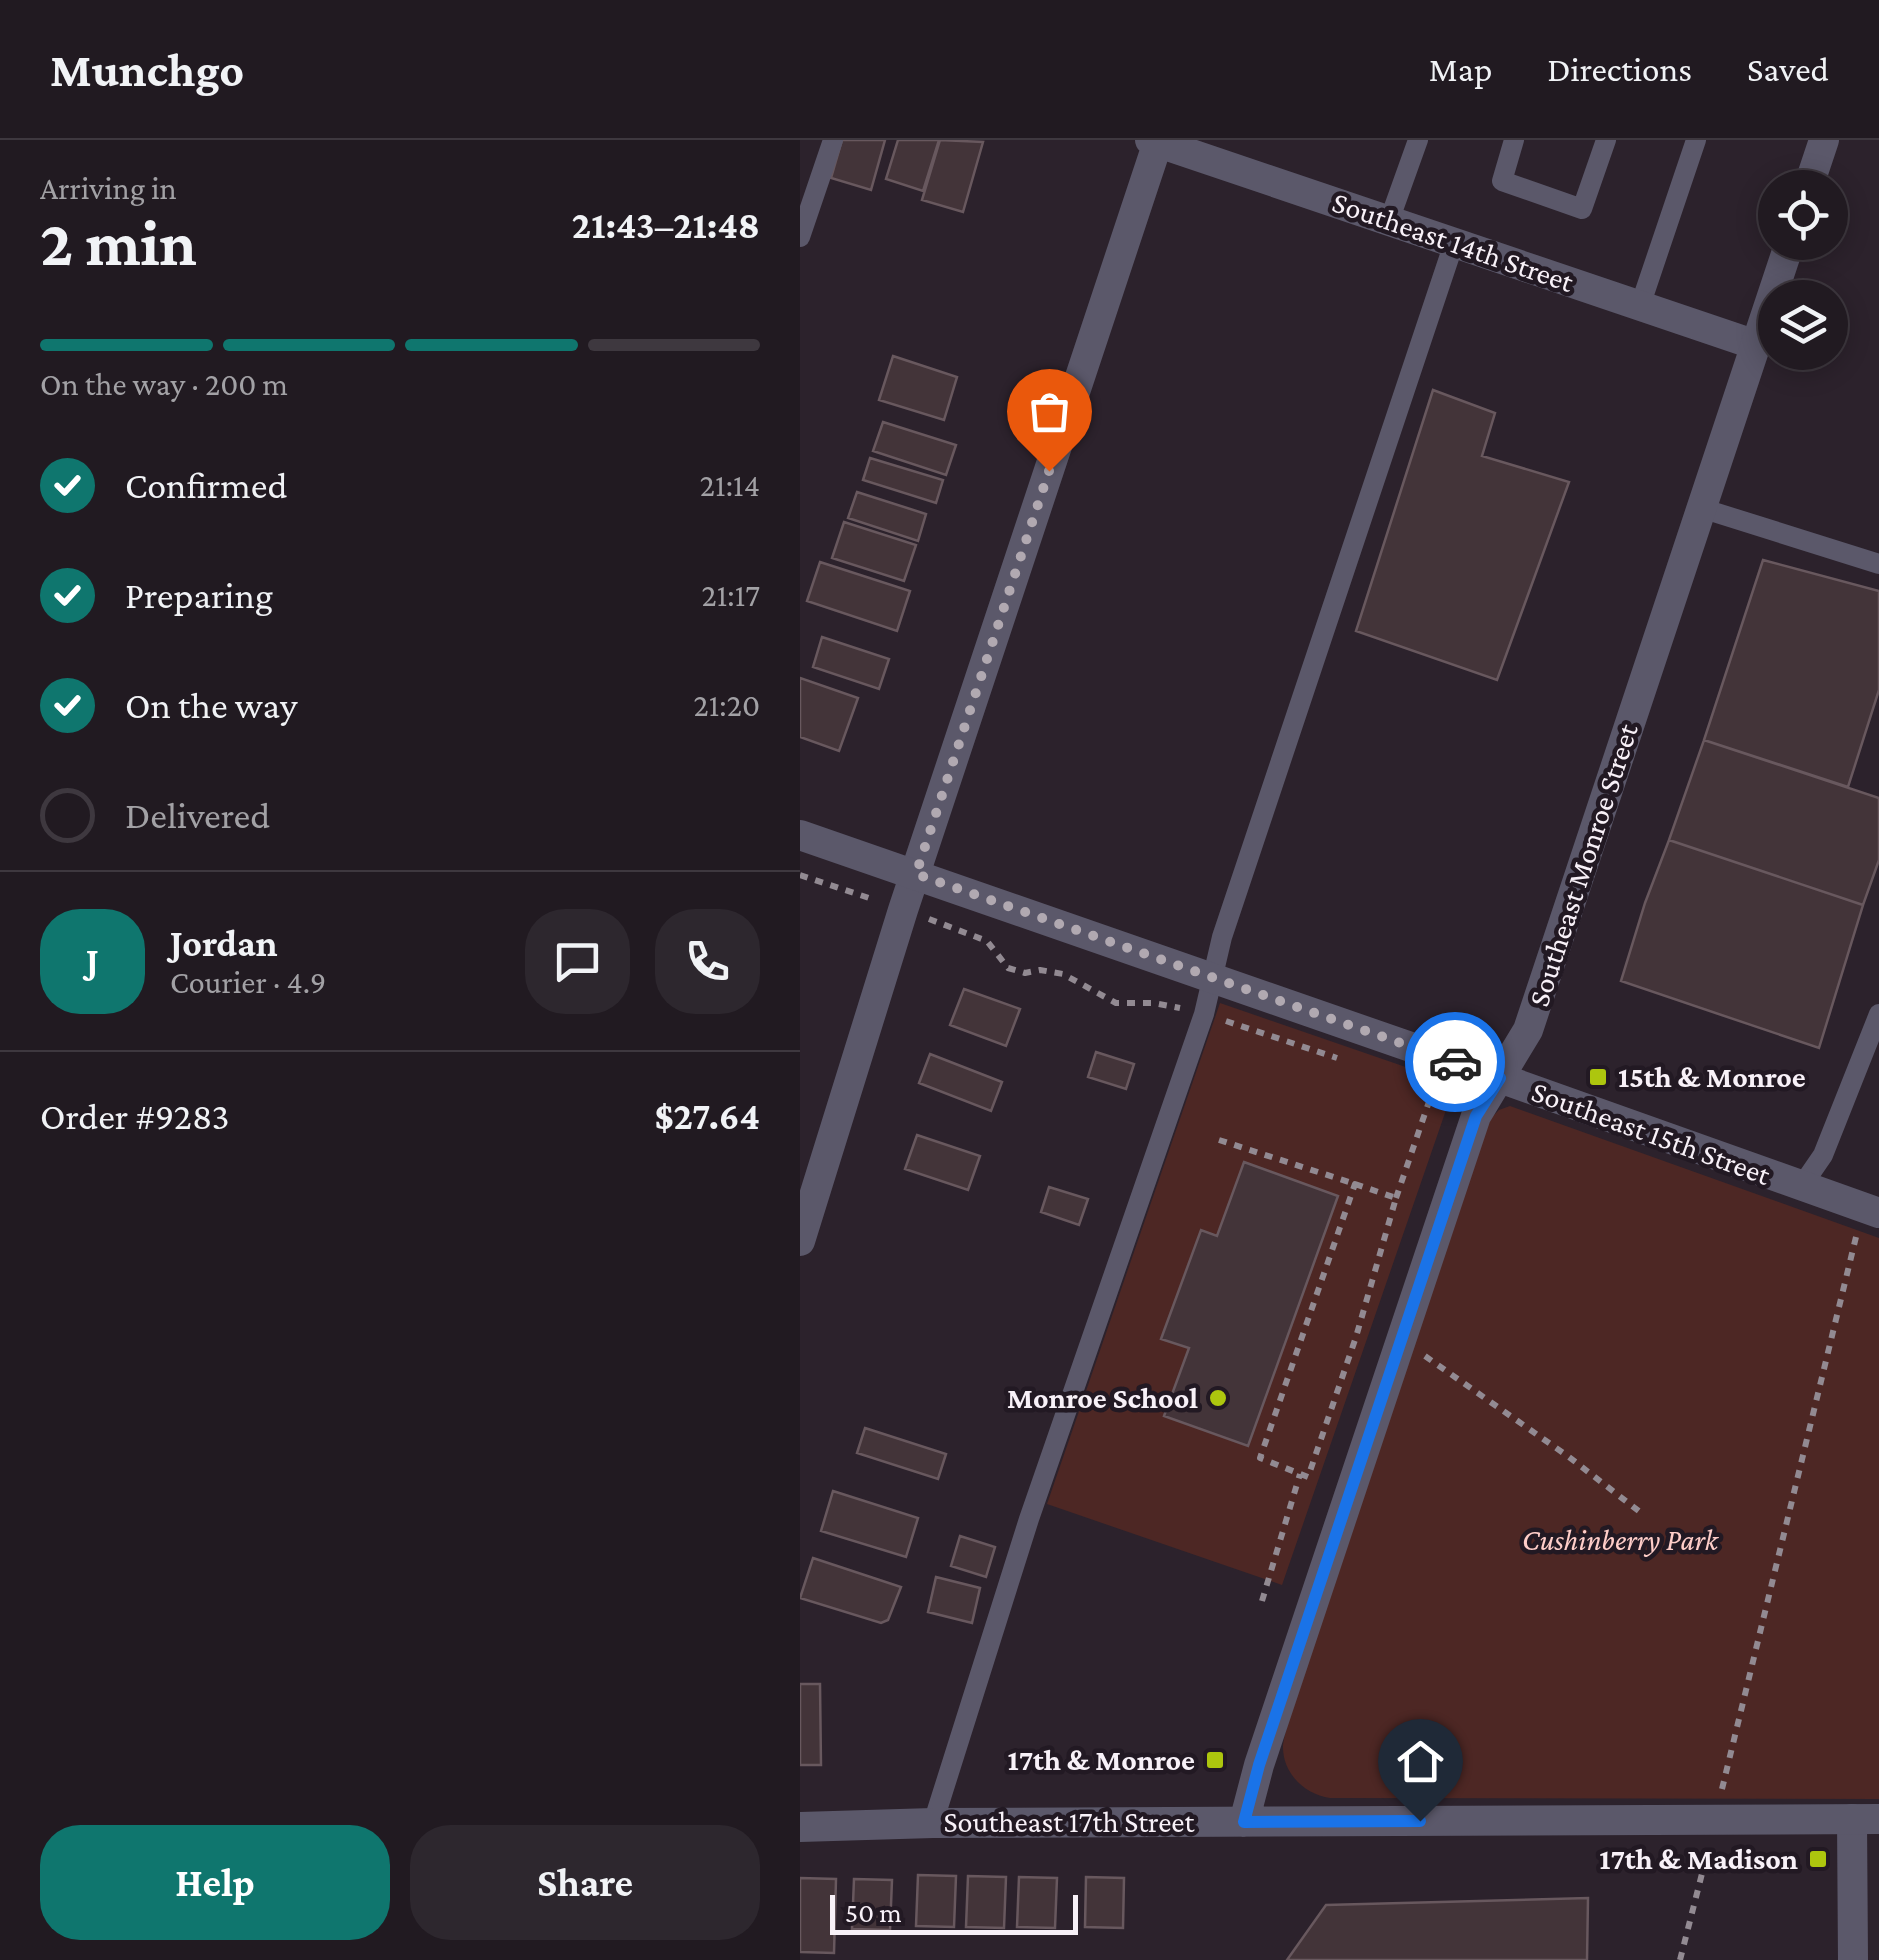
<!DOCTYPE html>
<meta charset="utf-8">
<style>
body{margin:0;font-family:"Crimson Pro",serif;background:#2d272e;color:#f1f3f6;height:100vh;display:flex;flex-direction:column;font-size:38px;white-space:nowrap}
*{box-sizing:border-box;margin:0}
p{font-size:32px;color:#a2a1a5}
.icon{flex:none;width:55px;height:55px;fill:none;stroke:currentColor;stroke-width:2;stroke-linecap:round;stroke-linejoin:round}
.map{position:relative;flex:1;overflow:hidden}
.details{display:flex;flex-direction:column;background:#211a21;width:800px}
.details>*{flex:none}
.controls{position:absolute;left:958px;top:30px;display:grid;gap:20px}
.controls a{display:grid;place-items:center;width:90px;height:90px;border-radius:50%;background:#211a21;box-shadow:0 5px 25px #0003,0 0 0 2px #3e383f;font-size:50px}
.scale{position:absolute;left:30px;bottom:25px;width:248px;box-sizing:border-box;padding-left:10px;border:5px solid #f8f1f8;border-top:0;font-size:28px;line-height:35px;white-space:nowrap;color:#f8f1f8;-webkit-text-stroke:8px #221923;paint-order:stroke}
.pin{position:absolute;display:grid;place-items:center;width:85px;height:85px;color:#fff;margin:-102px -42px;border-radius:50% 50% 50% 0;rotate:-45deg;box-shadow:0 0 10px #0007}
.pin .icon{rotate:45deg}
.courier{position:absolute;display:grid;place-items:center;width:100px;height:100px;margin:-50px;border:8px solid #1a73e8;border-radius:50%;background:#fff;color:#222;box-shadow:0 2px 12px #0007}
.headline em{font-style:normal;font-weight:700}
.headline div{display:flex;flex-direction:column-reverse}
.headline{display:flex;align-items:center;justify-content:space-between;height:170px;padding:0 40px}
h1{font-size:65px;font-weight:700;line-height:75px}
.bar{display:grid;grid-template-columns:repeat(4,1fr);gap:15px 10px;align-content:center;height:120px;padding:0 40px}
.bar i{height:12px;border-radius:8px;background:#3e383f}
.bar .current{background:#0f766e}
.bar p{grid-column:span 4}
.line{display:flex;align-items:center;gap:25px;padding:0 40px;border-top:2px solid #3e383f}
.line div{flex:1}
.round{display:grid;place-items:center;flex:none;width:105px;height:105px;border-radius:40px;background:#2d272e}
ol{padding:0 40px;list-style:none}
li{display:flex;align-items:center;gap:30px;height:110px}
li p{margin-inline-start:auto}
li .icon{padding:10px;border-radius:50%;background:#0f766e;color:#fff;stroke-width:4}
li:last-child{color:#a2a1a5}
li i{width:55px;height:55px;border:5px solid #3e383f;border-radius:50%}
.cta{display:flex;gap:20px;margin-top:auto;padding:20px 40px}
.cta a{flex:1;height:115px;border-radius:40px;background:#0f766e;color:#fff;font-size:40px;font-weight:700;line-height:115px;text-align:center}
.cta a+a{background:#2d272e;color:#f1f3f6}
header{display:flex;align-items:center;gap:60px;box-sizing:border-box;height:140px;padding:0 50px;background:#211a21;border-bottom:2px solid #3e383f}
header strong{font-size:48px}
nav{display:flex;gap:55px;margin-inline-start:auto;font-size:35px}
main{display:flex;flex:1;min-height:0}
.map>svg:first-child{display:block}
.green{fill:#4d2724}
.building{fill:#433439;stroke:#68585e;stroke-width:2.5}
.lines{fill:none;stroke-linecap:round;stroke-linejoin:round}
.path{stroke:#928a92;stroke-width:6;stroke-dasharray:8 8;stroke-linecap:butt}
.service{stroke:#5b586a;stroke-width:20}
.minor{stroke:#5b586a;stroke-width:30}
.tertiary{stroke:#5b586a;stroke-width:30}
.done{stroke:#b1a9b1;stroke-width:10;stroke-dasharray:0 18}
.route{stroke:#1a73e8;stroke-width:12}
.poi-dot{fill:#adc60e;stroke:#221923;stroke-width:4}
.labels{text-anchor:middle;stroke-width:9;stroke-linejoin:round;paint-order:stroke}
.street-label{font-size:30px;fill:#f8f1f8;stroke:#221923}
.poi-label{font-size:30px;font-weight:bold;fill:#f8f1f8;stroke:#221923;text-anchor:end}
.park-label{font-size:30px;font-style:italic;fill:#ffcec9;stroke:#221923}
</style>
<header>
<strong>Munchgo</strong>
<nav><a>Map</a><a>Directions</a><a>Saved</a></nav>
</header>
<main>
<section class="details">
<div class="headline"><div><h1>2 min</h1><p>Arriving in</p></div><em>21:43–21:48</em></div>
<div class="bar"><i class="current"></i><i class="current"></i><i class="current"></i><i></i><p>On the way · 200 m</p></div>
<ol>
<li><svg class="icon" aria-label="check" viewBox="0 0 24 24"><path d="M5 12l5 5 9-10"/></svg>Confirmed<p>21:14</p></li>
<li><svg class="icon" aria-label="check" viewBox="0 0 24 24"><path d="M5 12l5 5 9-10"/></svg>Preparing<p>21:17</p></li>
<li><svg class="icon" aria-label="check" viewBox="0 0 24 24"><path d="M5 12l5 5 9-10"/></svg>On the way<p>21:20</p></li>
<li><i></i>Delivered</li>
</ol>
<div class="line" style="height:180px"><b class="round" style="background:#0f766e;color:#fff">J</b><div><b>Jordan</b><p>Courier · 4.9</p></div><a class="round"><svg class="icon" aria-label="chat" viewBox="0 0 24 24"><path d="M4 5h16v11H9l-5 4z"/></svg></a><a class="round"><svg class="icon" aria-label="phone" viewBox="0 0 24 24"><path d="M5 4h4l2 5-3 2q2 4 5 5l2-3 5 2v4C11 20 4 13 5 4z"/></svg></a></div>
<div class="line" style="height:130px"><div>Order #9283</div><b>$27.64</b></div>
<div class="cta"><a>Help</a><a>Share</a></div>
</section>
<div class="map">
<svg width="1079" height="1820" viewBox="0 0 1079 1820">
<rect width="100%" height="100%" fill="#2c222c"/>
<!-- green -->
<path class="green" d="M420,863L655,944L482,1445L247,1364Z
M710,966L1079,1098V1659L530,1658C504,1654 482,1633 483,1605C484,1597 487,1587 489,1579L690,979L699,970Z"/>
<!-- building -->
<path class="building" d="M42,0H85L71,50L31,38Z
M98,0H139L123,51L86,39Z
M140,0L183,2L163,72L122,60Z
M93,216L157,237L144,280L79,260Z
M633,250L695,273L682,316L769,342L697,540L556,491Z
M83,282L156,305L146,335L73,311Z
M70,318L143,340L136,363L63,340Z
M57,352L126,374L118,401L48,378Z
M44,382L116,405L104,441L32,418Z
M963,420L1079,451V550L1048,647L904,600Z
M20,422L110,451L97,491L7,461Z
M22,497L89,519L79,549L13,527Z
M0,538L58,558L39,611L0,597Z
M904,600L1079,658V720L1063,765L869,700Z
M869,700L1063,765L1019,908L821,841L845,763Z
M164,849L220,869L206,906L150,885Z
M296,912L334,924L326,949L288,937Z
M130,914L202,942L191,971L119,943Z
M117,995L180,1016L168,1050L105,1029Z
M444,1022L538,1056L448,1306L364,1276L389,1208L361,1199L401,1090L417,1096Z
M249,1047L288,1059L279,1085L241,1072Z
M65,1288L146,1314L138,1339L57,1313Z
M33,1351L118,1378L106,1417L21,1391Z
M160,1396L195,1407L186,1437L151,1426Z
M13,1418L101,1447L88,1480L81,1483L0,1458Z
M136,1437L180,1448L172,1483L128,1472Z
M0,1544H20L21,1625H0Z
M118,1735L156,1736L154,1787L116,1786Z
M168,1736L206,1737L204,1788L166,1787Z
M219,1737L257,1738L255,1788L217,1787Z
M286,1737L324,1738L323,1788L285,1787Z
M0,1738L36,1739L34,1813L0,1812Z
M54,1739L92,1740L90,1790L52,1789Z
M788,1758L787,1820H487L526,1765Z"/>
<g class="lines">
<!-- path -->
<path class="path" d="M0,735L75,760
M129,779L187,801L208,828L225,833L240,830L263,834L316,863H354L380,868
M426,881L537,918
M419,1000L555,1044
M555,1044L596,1058L556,1197L508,1337L460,1318Z
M596,1058L633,950L630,949
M625,1216L769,1317L840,1372
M462,1461L500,1334
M922,1649L1056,1097
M880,1820L908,1710"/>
<!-- service -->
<path class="service" d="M714,0L702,41L782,69L806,0
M589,81L618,0
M0,97L33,0
M840,166L896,0
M901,368L1079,424
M1001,1047L1023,1015L1079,874
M133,1683L229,1379L404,874L422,797L654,103"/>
<!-- minor -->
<path class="minor" d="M350,0L956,205
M0,1101L103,770L358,2
M1052,1679L1053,1820"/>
<!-- tertiary -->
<path class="tertiary" d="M1008,48L1024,0
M0,695L700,938L1079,1073
M444,1682L459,1625L676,976L728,890L990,102
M0,1687L133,1683L1079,1679"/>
</g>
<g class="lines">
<!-- done -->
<path class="done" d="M249,331L116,734L655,922"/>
<!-- route -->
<path class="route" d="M620,1681L444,1682L459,1625L676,976L700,938L655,922"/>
</g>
<!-- markers -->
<g class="poi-dot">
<rect x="788" y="927" width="20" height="20" rx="5"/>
<circle cx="418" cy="1258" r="10"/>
<rect x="405" y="1610" width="20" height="20" rx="5"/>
<rect x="1008" y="1709" width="20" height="20" rx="5"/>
</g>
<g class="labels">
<!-- street labels -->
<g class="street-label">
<text transform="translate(653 102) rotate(19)" y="10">Southeast 14th Street</text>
<text transform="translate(783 725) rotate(-72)" y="10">Southeast Monroe Street</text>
<text transform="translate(851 993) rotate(20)" y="10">Southeast 15th Street</text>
<text x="269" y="1692">Southeast 17th Street</text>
</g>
<!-- poi labels -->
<g class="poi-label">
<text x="818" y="947" text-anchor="start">15th &amp; Monroe</text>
<text x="398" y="1268">Monroe School</text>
<text x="395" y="1630">17th &amp; Monroe</text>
<text x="998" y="1729">17th &amp; Madison</text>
</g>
<!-- park labels -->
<g class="park-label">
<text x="820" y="1410">Cushinberry Park</text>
</g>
</g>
</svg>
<div class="controls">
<a><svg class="icon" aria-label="locate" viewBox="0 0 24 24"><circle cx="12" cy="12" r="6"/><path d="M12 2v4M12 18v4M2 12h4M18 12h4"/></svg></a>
<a><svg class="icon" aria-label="layers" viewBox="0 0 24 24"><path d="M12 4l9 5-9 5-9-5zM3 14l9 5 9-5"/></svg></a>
</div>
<div class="scale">50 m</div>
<div class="pin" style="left:249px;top:331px;background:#ea580c"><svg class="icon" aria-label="bag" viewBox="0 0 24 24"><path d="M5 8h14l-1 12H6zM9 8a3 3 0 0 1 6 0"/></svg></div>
<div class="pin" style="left:620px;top:1681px;background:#1f2937"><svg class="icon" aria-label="home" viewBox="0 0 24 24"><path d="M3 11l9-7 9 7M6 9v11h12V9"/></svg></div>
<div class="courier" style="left:655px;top:922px"><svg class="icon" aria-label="car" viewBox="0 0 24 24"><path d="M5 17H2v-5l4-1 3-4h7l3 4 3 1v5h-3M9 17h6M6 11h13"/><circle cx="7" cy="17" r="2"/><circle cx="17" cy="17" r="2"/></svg></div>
</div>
</main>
